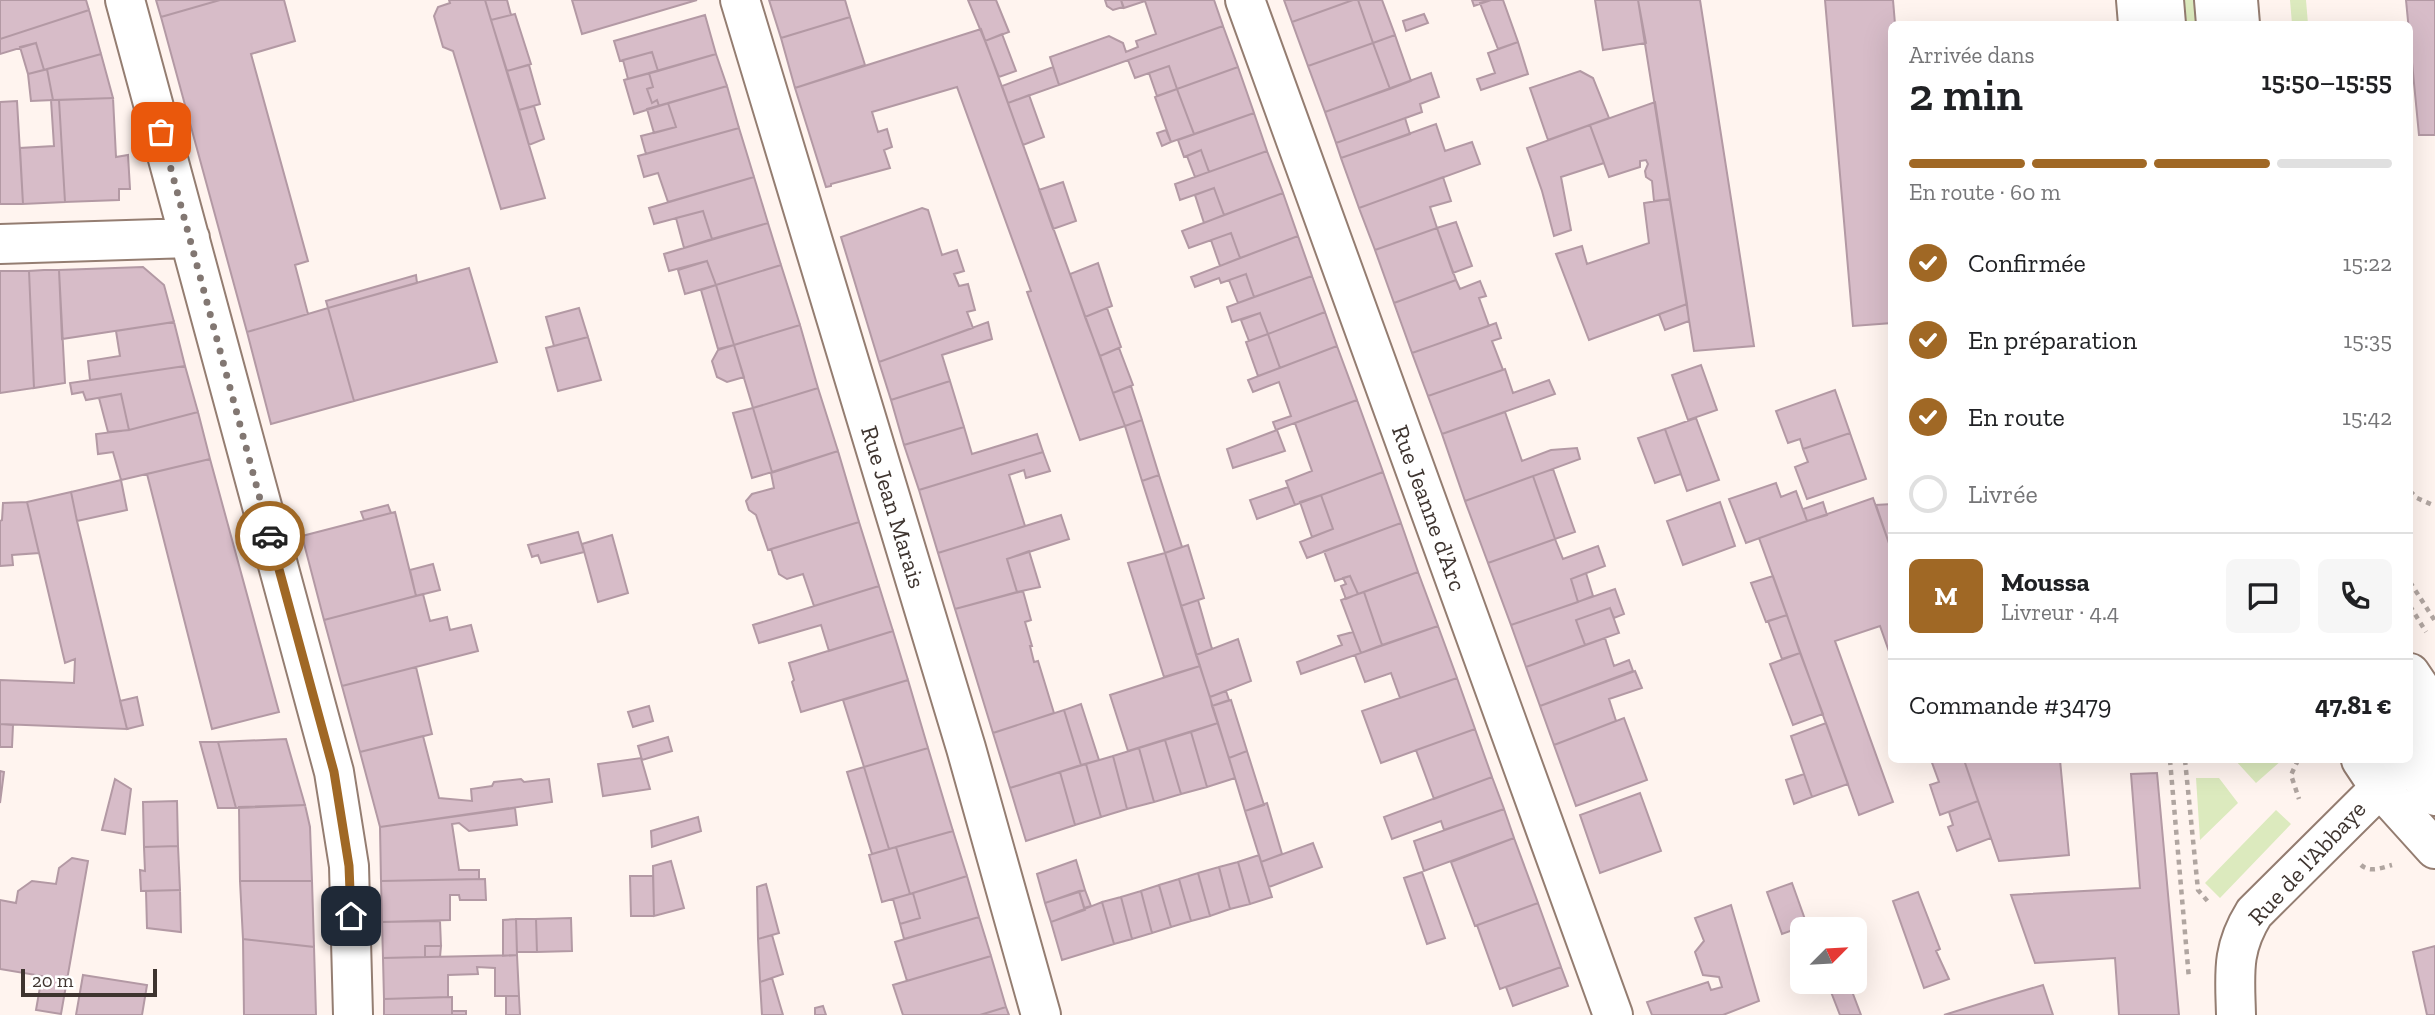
<!DOCTYPE html>
<html lang="fr">
<meta charset="utf-8">
<style>
body{margin:0;font-family:"Zilla Slab",serif;background:#f6f6f6;color:#202124;height:100vh;display:flex;flex-direction:column;font-size:26px;white-space:nowrap}
*{box-sizing:border-box;margin:0}
p{font-size:23px;color:#757577}
.icon{flex:none;width:38px;height:38px;fill:none;stroke:currentColor;stroke-width:2;stroke-linecap:round;stroke-linejoin:round}
.map{position:relative;flex:1;overflow:hidden}
.details{position:absolute;left:1888px;top:21px;width:525px;height:742px;display:flex;flex-direction:column;background:#fff;border-radius:10px;box-shadow:0 7px 28px #0002}
.details>*{flex:none}
.needle{width:46px;rotate:66deg}
.tools{position:absolute;left:1790px;top:917px;display:grid;gap:14px}
.tools a{display:grid;place-items:center;width:77px;height:77px;border-radius:10px;background:#fff;box-shadow:0 7px 28px #0002;font-size:35px}
.scale{position:absolute;left:21px;bottom:18px;width:136px;box-sizing:border-box;padding-left:7px;border:4px solid #3e342f;border-top:0;font-size:19px;line-height:24px;white-space:nowrap;color:#3e342f;-webkit-text-stroke:5px #fff;paint-order:stroke}
.pin{position:absolute;display:grid;place-items:center;width:60px;height:60px;color:#fff;margin:-30px;border-radius:14px;box-shadow:0 4px 10px #0006}
.courier{position:absolute;display:grid;place-items:center;width:70px;height:70px;margin:-35px;border:5px solid #a06825;border-radius:50%;background:#fff;color:#222;box-shadow:0 2px 9px #0007}
.head em{font-style:normal;font-weight:600}
.head div{display:flex;flex-direction:column-reverse}
.head{display:flex;align-items:center;justify-content:space-between;height:119px;padding:0 21px}
h1{font-size:46px;font-weight:600;line-height:52px}
.bar{display:grid;grid-template-columns:repeat(4,1fr);gap:10px 7px;align-content:center;height:84px;padding:0 21px}
.bar i{height:9px;border-radius:5px;background:#e0e0e0}
.bar .current{background:#a06825}
.bar p{grid-column:span 4}
.line{display:flex;align-items:center;gap:18px;padding:0 21px;border-top:2px solid #e0e0e0}
.line div{flex:1}
.round{display:grid;place-items:center;flex:none;width:74px;height:74px;border-radius:10px;background:#f6f6f6}
ol{padding:0 21px;list-style:none}
li{display:flex;align-items:center;gap:21px;height:77px}
li p{margin-inline-start:auto}
li .icon{padding:7px;border-radius:50%;background:#a06825;color:#fff;stroke-width:4}
li:last-child{color:#757577}
li i{width:38px;height:38px;border:4px solid #e0e0e0;border-radius:50%}
.map>svg:first-child{display:block}
.green{fill:#dceabe}
.building{fill:#d7bcc8;stroke:#b399a4;stroke-width:2}
.lines{fill:none;stroke-linecap:round;stroke-linejoin:round}
.minor-casing{stroke:#947d71;stroke-width:42}
.major-casing{stroke:#947d71;stroke-width:42}
.path{stroke:#b0a5a0;stroke-width:4.5;stroke-dasharray:5 5;stroke-linecap:butt}
.minor{stroke:#fff;stroke-width:38}
.major{stroke:#fff;stroke-width:38}
.done{stroke:#827772;stroke-width:7;stroke-dasharray:0 12.6}
.route{stroke:#a06825;stroke-width:9}
.labels{text-anchor:middle;stroke-width:5;stroke-linejoin:round;paint-order:stroke}
.street-label{font-size:24px;fill:#3e342f;stroke:#fff}
</style>
<div class="map">
<svg width="2435" height="1015" viewBox="0 0 2435 1015">
<rect width="100%" height="100%" fill="#fff4ef"/>
<!-- green -->
<path class="green" d="M2176,0H2200L2202,24H2178Z
M2290,0H2306L2308,24H2292Z
M2235,760H2282L2256,783Z
M2196,778H2219L2238,803L2200,840Z
M2276,810L2291,824L2220,898L2205,883Z"/>
<!-- building -->
<path class="building" d="M0,0H86L89,10L0,39Z
M156,0H220L161,17Z
M220,0H284L295,41L251,54L308,261L295,265L308,314L247,332L161,17Z
M449,0H485L545,198L501,209L453,51L443,47L434,16L438,7L450,3Z
M485,0H507L511,15L491,20Z
M572,0H697L582,34Z
M769,0H845L850,17L781,38Z
M968,0H996L1009,32L985,41Z
M1105,0H1121L1123,7L1113,10L1107,6Z
M1121,0H1214L1223,26L1059,85L1050,57L1109,36L1123,43L1126,52L1138,47L1136,41L1156,34L1145,1L1124,8Z
M1284,0H1353L1292,22Z
M1353,0H1358L1373,43L1308,66L1292,22Z
M1358,0H1382L1395,35L1373,43Z
M1472,0H1491L1474,6Z
M1491,0H1503L1518,42L1498,49L1480,3Z
M1595,0H1638L1646,43L1603,50Z
M1638,0H1700L1754,346L1694,351Z
M1825,0H1893L1895,24H1892V323L1853,326Z
M2406,0H2435V135H2419Z
M89,10L101,54L44,70L36,43L0,54V39Z
M515,14L531,64L507,71L491,20Z
M1424,14L1428,23L1406,31L1403,21Z
M705,15L716,54L658,71L652,52L620,61L614,41Z
M850,17L865,65L795,88L781,38Z
M1223,26L1238,67L1177,89L1169,66L1135,78L1128,60Z
M981,29L1125,426L1080,440L1027,292L1031,291L957,87L872,112L878,132L887,129L892,147L884,150L890,168L831,184V186L826,187L795,88Z
M1002,34L1016,71L999,77L985,41Z
M1395,35L1411,81L1390,89L1373,43Z
M1518,42L1528,74L1481,90L1477,79L1495,73L1488,53Z
M36,43L44,70L28,74L20,47Z
M1373,43L1390,89L1325,112L1308,66Z
M652,52L658,71L628,79L623,60Z
M101,54L113,98L53,100L47,69Z
M716,54L727,86L659,106L657,100L652,103L647,89L653,87L649,73Z
M529,65L540,104L519,110L507,71Z
M1169,66L1177,89L1157,96L1149,73Z
M1053,67L1059,85L1008,103L1002,86Z
M1238,67L1254,113L1194,134L1177,89Z
M47,69L53,100L31,101L28,74Z
M1580,71L1593,78L1609,118L1548,140L1530,88Z
M649,73L653,87L647,89L652,103L657,100L659,106L634,114L624,80Z
M1431,73L1439,97L1420,104L1422,112L1336,143L1325,112Z
M727,86L739,128L646,154L641,136L676,127L668,103Z
M1177,89L1194,134L1171,142L1155,97Z
M1029,95L1044,137L1023,145L1008,103Z
M113,98L116,157L128,155L130,189H119V200L65,202L59,100Z
M51,100H59L65,202L23,204L20,148L54,146Z
M17,101L23,204H0V102Z
M1655,102L1670,199L1654,201L1652,181L1646,177L1645,171L1648,164L1646,160L1640,161V167L1609,177L1590,125Z
M668,103L676,127L654,133L647,109Z
M534,106L544,139L529,145L519,110Z
M1254,113L1267,151L1209,172L1201,150L1184,157L1178,140Z
M1405,118L1410,134L1341,158L1336,143Z
M1436,124L1445,151L1472,142L1480,164L1359,208L1341,158Z
M1590,125L1604,163L1561,177L1571,230L1554,236L1542,191L1527,148Z
M739,128L754,177L668,202L658,173L644,177L638,156Z
M1166,130L1171,142L1162,146L1157,133Z
M1201,150L1209,172L1195,177L1187,156Z
M1267,151L1283,193L1224,215L1214,188L1180,200L1175,184Z
M754,177L768,223L712,239L703,211L654,224L649,208Z
M1443,177L1451,201L1430,207L1437,228L1375,250L1359,208Z
M1063,182L1076,221L1053,229L1039,190Z
M1214,188L1224,215L1204,223L1195,195Z
M1283,193L1298,236L1240,258L1231,233L1189,248L1182,231Z
M1670,199L1687,304L1589,340L1556,254L1582,246L1587,264L1649,243L1644,203Z
M922,208L928,210L942,255L957,250L964,271L954,274L959,286L968,284L975,310L967,312L973,328L879,362L841,237Z
M703,211L712,239L684,248L676,218Z
M1456,222L1472,266L1453,273L1437,228Z
M768,223L781,265L716,285L707,261L669,271L664,254Z
M1437,228L1456,280L1394,303L1375,250Z
M1231,233L1240,258L1220,266L1211,240Z
M1298,236L1312,276L1254,297L1246,274L1221,283L1219,278L1195,287L1191,277Z
M707,261L716,285L685,294L678,270Z
M1098,263L1112,306L1085,317L1070,274Z
M781,265L800,325L734,345L716,285Z
M143,267L164,285L174,322L62,339L59,270Z
M469,268L497,362L354,401L328,308Z
M44,270H59L65,383L34,388L29,271Z
M0,271H29L34,388L0,393Z
M1246,274L1254,297L1238,303L1229,280Z
M416,275L417,283L328,308L326,301Z
M1312,276L1325,312L1268,334L1260,313L1232,322L1227,307Z
M1456,280L1460,289L1480,281L1486,296L1479,298L1489,326L1412,353L1394,303Z
M716,285L734,345L718,349L701,290Z
M1687,304L1689,321L1665,330L1659,314Z
M328,308L354,401L271,424L247,332Z
M579,308L588,337L554,346L546,317Z
M1107,308L1121,347L1100,356L1085,317Z
M1325,312L1337,346L1280,368L1268,334Z
M1260,313L1268,334L1249,341L1241,320Z
M174,322L185,366L90,380L88,361L120,356L116,331Z
M988,322L992,339L942,355L950,381L891,400L879,362Z
M1496,323L1501,338L1492,341L1503,370L1428,396L1412,353Z
M800,325L818,388L753,408L734,345Z
M1268,334L1280,368L1258,376L1246,342Z
M588,337L601,380L558,391L546,348Z
M734,345L744,377L727,382L717,377L712,361L718,350Z
M1337,346L1357,400L1276,430L1273,422L1291,416L1279,382L1253,392L1248,380Z
M1119,348L1133,385L1113,393L1100,356Z
M1701,365L1717,410L1688,420L1672,375Z
M185,366L198,412L129,430L121,394L86,400L83,392L72,394L70,383Z
M1505,369L1513,393L1549,380L1555,394L1442,434L1428,396Z
M950,381L964,427L904,445L891,400Z
M1131,386L1142,420L1125,426L1113,393Z
M818,388L838,451L772,472L753,408Z
M1835,390L1850,433L1803,449L1800,439L1788,443L1776,411Z
M121,394L129,430L108,432L99,398Z
M1357,400L1383,472L1295,505L1286,481L1312,471L1295,423Z
M753,408L772,472L752,478L733,413Z
M198,412L210,459L121,480L113,452L98,454L96,434L129,430Z
M1505,412L1522,461L1551,450L1577,448L1580,459L1465,501L1442,434Z
M1696,418L1719,480L1687,491L1665,429Z
M1142,420L1159,475L1142,481L1125,426Z
M964,427L972,454L1037,434L1043,452L919,490L904,445Z
M1665,429L1681,474L1655,483L1638,438Z
M1277,430L1285,451L1233,468L1227,449Z
M1850,433L1866,479L1807,499L1795,467L1808,462L1803,449Z
M838,451L859,522L768,550L756,515L749,510L746,501L752,494L774,488L771,473Z
M1043,452L1050,471L1026,478L1024,470L1009,475L1025,526L938,553L919,490Z
M210,459L279,712L212,729L147,474Z
M1553,469L1575,532L1555,539L1533,476Z
M1383,472L1401,523L1307,558L1300,542L1333,529L1321,495Z
M1159,475L1182,547L1165,553L1142,481Z
M1533,476L1555,539L1488,563L1465,501Z
M121,480L127,510L77,521L71,492Z
M1776,483L1781,497L1796,491L1807,521L1746,543L1729,499Z
M1288,487L1295,505L1257,519L1250,500Z
M71,492L77,521L127,729L0,724V680L74,683L75,659L65,663L27,502Z
M1321,495L1333,529L1312,537L1300,502Z
M1873,498L1892,552V660L1880,626L1835,641L1893,802L1859,815L1759,538Z
M27,502L39,553L12,555L13,565L0,566V521L2,520L3,503Z
M1720,502L1735,546L1683,565L1667,521Z
M1823,502L1827,515L1807,521L1803,509Z
M1892,504V552L1876,505Z
M388,505L391,513L364,520L361,512Z
M395,512L416,596L324,620L302,536Z
M1061,515L1069,539L1007,559L1017,592L955,609L938,553Z
M859,522L879,586L814,606L803,574L787,579L779,574L771,549Z
M1401,523L1418,572L1358,594L1350,576L1335,581L1324,551Z
M578,532L584,552L541,563L538,555L532,557L528,545Z
M612,535L628,593L598,602L582,544Z
M1555,539L1563,559L1598,546L1605,566L1571,579L1578,602L1511,625L1488,563Z
M1188,545L1204,598L1181,606L1165,553Z
M1029,551L1040,587L1017,592L1007,559Z
M1165,553L1200,666L1164,677L1128,563Z
M433,564L440,590L416,596L410,570Z
M1418,572L1438,626L1382,645L1364,592Z
M1586,573L1593,596L1578,602L1571,579Z
M1350,576L1358,594L1346,599L1341,586L1346,584L1343,578Z
M1773,576L1787,615L1766,622L1751,583Z
M879,586L893,631L829,651L821,625L759,643L753,625Z
M1615,589L1624,614L1614,618L1610,608L1576,620L1585,645L1526,667L1511,625Z
M1023,591L1031,620L1025,622L1032,646H1030L1034,662L1038,661L1054,713L993,733L955,609Z
M1364,592L1382,645L1361,653L1341,600Z
M423,594L430,621L447,617L450,630L471,625L478,651L342,686L324,620Z
M1198,600L1212,649L1196,655L1181,606Z
M1610,608L1619,633L1585,645L1576,620Z
M1787,615L1800,653L1782,659L1768,621Z
M1438,626L1457,678L1400,698L1391,673L1365,682L1355,655Z
M893,631L908,680L801,712L792,682L794,680L789,663Z
M1353,632L1361,653L1301,674L1297,662L1342,645L1338,636Z
M1605,638L1614,666L1629,660L1633,671L1540,706L1526,667Z
M1238,639L1251,681L1210,697L1196,655Z
M1800,653L1823,714L1793,725L1770,664Z
M1200,666L1218,723L1128,751L1110,695Z
M416,667L432,734L360,752L342,686Z
M1635,671L1642,688L1609,699L1616,721L1554,745L1540,706Z
M1457,678L1475,729L1381,763L1362,711Z
M908,680L928,748L864,767L843,700Z
M1226,691L1229,700L1212,706L1210,697Z
M137,697L143,725L127,729L120,701Z
M1231,700L1247,751L1229,758L1212,706Z
M1081,704L1099,760L1081,765L1064,710Z
M649,706L653,721L633,727L628,712Z
M1064,710L1081,765L1010,788L993,733Z
M1624,718L1647,780L1576,806L1554,745Z
M1218,723L1235,778L1207,787L1191,732Z
M1826,723L1848,784L1812,797L1791,736Z
M0,724L13,725L12,747H0Z
M1475,729L1492,777L1434,799L1416,750Z
M1191,732L1207,787L1181,794L1165,740Z
M423,736L439,798L472,801L471,789L492,786L494,782L521,779L524,782L549,779L552,802L380,827L360,752Z
M668,737L672,751L642,760L638,746Z
M286,739L305,805L236,808L218,742Z
M1165,740L1181,794L1154,802L1139,748Z
M200,742H218L236,808H218Z
M928,748L953,831L889,849L864,767Z
M1139,748L1154,802L1127,809L1113,756Z
M1247,751L1264,805L1245,811L1229,758Z
M1113,756L1127,809L1101,817L1086,764Z
M641,758L650,789L603,796L598,764Z
M1931,760H1964L1978,801L1940,815L1930,785L1939,782Z
M1964,760H2060L2069,855L1999,861Z
M1086,764L1101,817L1075,825L1060,772Z
M864,767L889,849L872,854L847,772Z
M0,771L4,772L0,803Z
M1060,772L1075,825L1026,841L1010,788Z
M2157,773L2179,1015H2119L2115,958L2035,963L2011,895L2140,888L2131,774Z
M1804,774L1812,797L1794,804L1786,780Z
M1492,777L1504,809L1444,830L1441,821L1392,839L1384,817Z
M115,779L131,789L125,834L102,830Z
M1640,793L1661,851L1600,873L1580,815Z
M177,801L178,846L144,847L143,802Z
M1978,801L1991,838L1957,851L1948,827L1953,825L1949,812Z
M1267,803L1282,854L1261,862L1245,811Z
M305,805L310,827L312,881H240L239,807Z
M515,808L517,825L469,831L459,823L452,824L459,870H479V879L381,881L380,827Z
M1504,809L1514,838L1424,871L1414,841Z
M698,817L701,831L652,847L651,831Z
M953,831L967,876L910,894L896,847Z
M1514,838L1538,903L1475,926L1451,862Z
M1313,843L1322,867L1269,887L1261,862Z
M178,846L180,890L141,891L140,870L145,871L144,847Z
M896,847L910,894L882,902L869,855Z
M1259,855L1272,897L1250,904L1238,862Z
M72,858L88,861L61,1014L36,1010L42,976L0,969V900L16,903L18,891L32,881L56,884L59,868Z
M1076,860L1085,890L1045,903L1037,874Z
M671,861L684,908L654,916L653,866Z
M1238,862L1250,904L1230,909L1219,867Z
M1219,867L1230,909L1210,916L1198,873Z
M1422,872L1445,938L1427,944L1404,878Z
M1198,873L1210,916L1191,921L1179,879Z
M630,876H653L654,916H631Z
M967,876L979,917L904,939L900,924L920,918L913,893Z
M485,879L486,900H460L459,895H450V920L382,922L381,881Z
M1179,879L1191,921L1171,927L1159,885Z
M240,881H312L314,947L243,939Z
M1792,883L1807,925L1782,934L1767,892Z
M766,884L779,933L758,939L757,887Z
M1159,885L1171,927L1152,933L1141,891Z
M180,890L181,932L147,928L146,891Z
M1085,890L1091,906L1084,908L1079,891Z
M1079,891L1085,910L1051,922L1045,903Z
M1141,891L1152,933L1132,939L1121,897Z
M1918,892L1940,949L1936,951L1949,979L1924,988L1893,901Z
M913,893L920,918L900,924L893,899Z
M1121,897L1132,939L1114,944L1102,902Z
M1102,902L1114,944L1062,960L1051,922Z
M1538,903L1561,967L1500,989L1477,925Z
M1731,905L1759,1001L1723,1015H1652L1647,1002L1708,982L1711,990L1722,987L1719,977L1703,975L1695,952L1704,941L1695,918Z
M979,917L991,956L907,981L895,942Z
M571,918L572,951L537,952L536,919Z
M516,919L517,955L503,956V920Z
M516,919H536L537,952H517Z
M440,921L441,946H425V957L383,958L382,922Z
M772,935L783,974L760,982L758,939Z
M243,939L314,947L316,1015H244Z
M425,946H441L440,957H425Z
M2435,946V1015H2427L2413,952Z
M517,955L519,996H495V968L477,967L478,974L448,975V997L384,999L383,958Z
M991,956L1006,1007L980,1015H903L893,985Z
M1561,967L1568,986L1513,1006L1506,987Z
M83,975L147,985L142,1015H76Z
M772,978L783,1015H762L760,982Z
M2043,985L2053,1015H1944L1992,1000Z
M1850,986L1861,1015H1840L1831,992Z
M506,996H519L520,1015H506Z
M452,997V1015H384V999Z
M823,1006L826,1015H815V1008Z
M1006,1007L1009,1015H980Z
M452,1011H466V1015H452Z"/>
<g class="lines">
<defs>
<path id="minor" d="M125,0L334,772L349,866L353,1015
M740,0L966,748L1041,1015
M1245,0L1613,1015
M2164,0L2166,24
M2214,0L2216,24
M0,244L190,238
M2410,712L2435,749
M2408,760L2435,796
M2236,1015C2235,974 2231,950 2254,913L2408,760"/>
<path id="major" d="M2136,0L2138,24
M2238,0L2240,24
M2410,673L2435,710
M2361,760L2379,787L2435,849"/>
</defs>
<!-- minor casing -->
<use href="#minor" class="minor-casing"/>
<!-- major casing -->
<use href="#major" class="major-casing"/>
<!-- path -->
<path class="path" d="M2410,491L2417,498L2435,506
M2410,582L2435,621
M2410,606L2426,632
M2170,760L2189,979
M2185,760L2198,890L2210,904
M2298,760L2291,775L2299,799
M2361,865C2370,873 2381,868 2392,865"/>
<!-- minor -->
<use href="#minor" class="minor"/>
<!-- major -->
<use href="#major" class="major"/>
</g>
<g class="lines">
<!-- done -->
<path class="done" d="M161,132L270,536"/>
<!-- route -->
<path class="route" d="M270,536L334,772L349,866L351,916"/>
</g>
<g class="labels">
<!-- street labels -->
<g class="street-label">
<text transform="translate(893 507) rotate(73)" y="8">Rue Jean Marais</text>
<text transform="translate(1429 508) rotate(70)" y="8">Rue Jeanne d'Arc</text>
<text transform="translate(2307 863) rotate(-47)" y="8">Rue de l'Abbaye</text>
</g>
</g>
</svg>
<div class="tools">
<a><svg class="needle" viewBox="-14 -14 28 28"><path d="M0-13l5 13h-10z" fill="#e53935"/><path d="M0 13l5-13h-10z" fill="#757577"/></svg></a>
</div>
<div class="scale">20 m</div>
<div class="pin" style="left:161px;top:132px;background:#ea580c"><svg class="icon" aria-label="bag" viewBox="0 0 24 24"><path d="M5 8h14l-1 12H6zM9 8a3 3 0 0 1 6 0"/></svg></div>
<div class="pin" style="left:351px;top:916px;background:#1f2937"><svg class="icon" aria-label="home" viewBox="0 0 24 24"><path d="M3 11l9-7 9 7M6 9v11h12V9"/></svg></div>
<div class="courier" style="left:270px;top:536px"><svg class="icon" aria-label="car" viewBox="0 0 24 24"><path d="M5 17H2v-5l4-1 3-4h7l3 4 3 1v5h-3M9 17h6M6 11h13"/><circle cx="7" cy="17" r="2"/><circle cx="17" cy="17" r="2"/></svg></div>
<section class="details">
<div class="head"><div><h1>2 min</h1><p>Arrivée dans</p></div><em>15:50–15:55</em></div>
<div class="bar"><i class="current"></i><i class="current"></i><i class="current"></i><i></i><p>En route · 60 m</p></div>
<ol>
<li><svg class="icon" aria-label="check" viewBox="0 0 24 24"><path d="M5 12l5 5 9-10"/></svg>Confirmée<p>15:22</p></li>
<li><svg class="icon" aria-label="check" viewBox="0 0 24 24"><path d="M5 12l5 5 9-10"/></svg>En préparation<p>15:35</p></li>
<li><svg class="icon" aria-label="check" viewBox="0 0 24 24"><path d="M5 12l5 5 9-10"/></svg>En route<p>15:42</p></li>
<li><i></i>Livrée</li>
</ol>
<div class="line" style="height:126px"><b class="round" style="background:#a06825;color:#fff">M</b><div><b>Moussa</b><p>Livreur · 4.4</p></div><a class="round"><svg class="icon" aria-label="chat" viewBox="0 0 24 24"><path d="M4 5h16v11H9l-5 4z"/></svg></a><a class="round"><svg class="icon" aria-label="phone" viewBox="0 0 24 24"><path d="M5 4h4l2 5-3 2q2 4 5 5l2-3 5 2v4C11 20 4 13 5 4z"/></svg></a></div>
<div class="line" style="height:91px"><div>Commande #3479</div><b>47.81 €</b></div>
</section>
</div>
